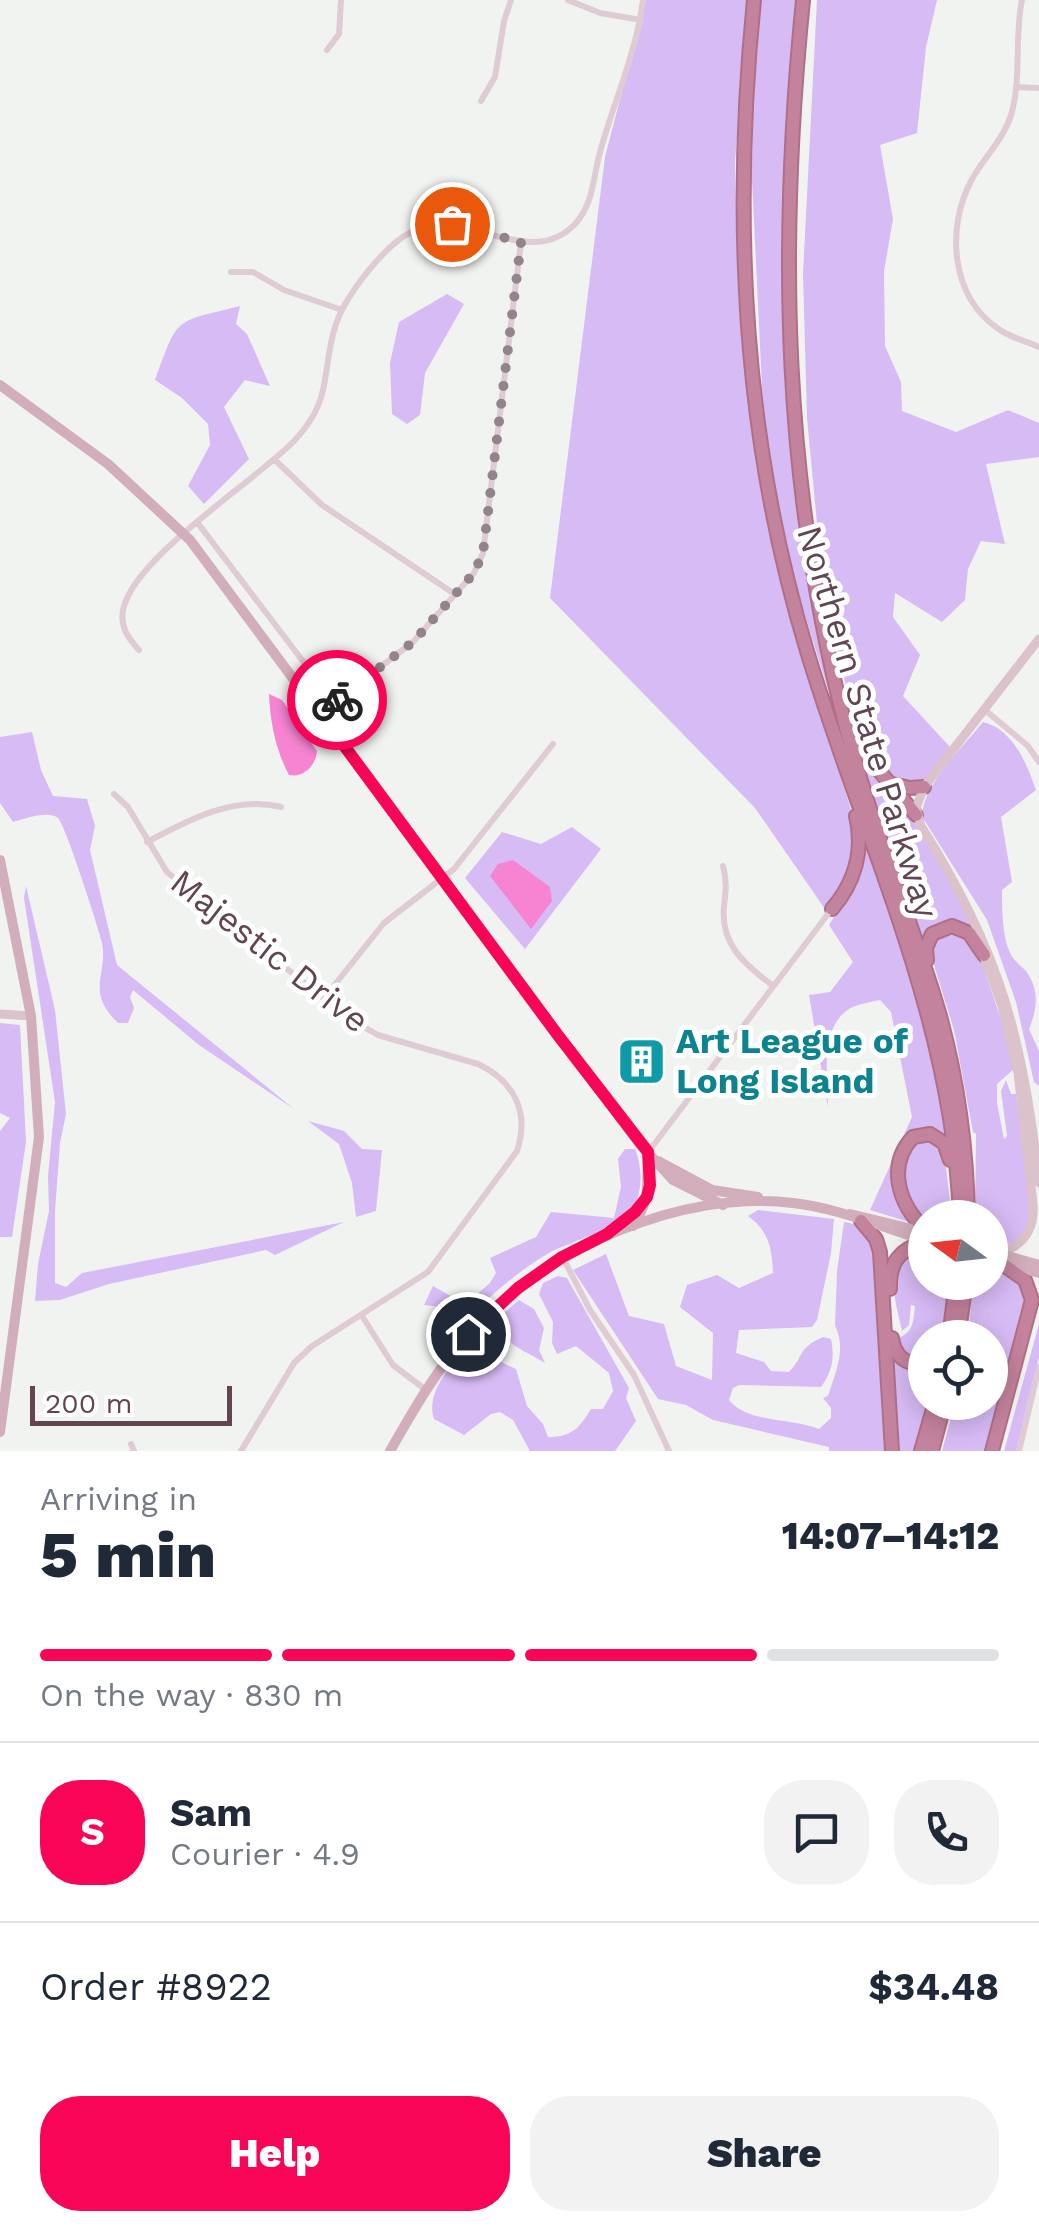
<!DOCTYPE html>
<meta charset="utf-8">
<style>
body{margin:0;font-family:"Work Sans",sans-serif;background:#f2f2f3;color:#1f2937;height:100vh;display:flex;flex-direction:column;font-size:38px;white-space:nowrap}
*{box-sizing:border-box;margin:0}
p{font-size:32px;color:#747a83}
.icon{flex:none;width:55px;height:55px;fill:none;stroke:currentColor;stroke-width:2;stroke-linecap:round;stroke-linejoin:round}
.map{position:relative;height:1451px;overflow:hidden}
.panel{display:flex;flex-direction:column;background:#fff;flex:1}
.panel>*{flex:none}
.needle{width:65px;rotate:285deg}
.controls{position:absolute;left:908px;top:1200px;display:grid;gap:20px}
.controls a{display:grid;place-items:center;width:100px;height:100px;border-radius:50%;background:#fff;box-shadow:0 5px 25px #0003;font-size:50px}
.scale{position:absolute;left:30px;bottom:25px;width:202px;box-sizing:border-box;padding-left:10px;border:5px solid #614652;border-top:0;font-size:28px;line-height:35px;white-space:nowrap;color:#614652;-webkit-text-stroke:8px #fff;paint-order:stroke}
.pin{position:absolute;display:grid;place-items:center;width:85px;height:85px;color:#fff;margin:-42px;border:5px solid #fff;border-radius:50%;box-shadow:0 2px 10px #0007}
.courier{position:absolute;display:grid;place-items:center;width:100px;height:100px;margin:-50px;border:8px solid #f90557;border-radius:50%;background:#fff;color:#222;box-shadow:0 2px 12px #0007}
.head em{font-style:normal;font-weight:800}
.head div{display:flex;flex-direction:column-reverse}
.head{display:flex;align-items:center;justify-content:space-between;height:170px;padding:0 40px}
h1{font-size:65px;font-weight:800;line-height:75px}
.bar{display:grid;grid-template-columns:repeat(4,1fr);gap:15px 10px;align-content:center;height:120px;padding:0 40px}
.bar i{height:12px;border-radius:8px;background:#e0e1e3}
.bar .on{background:#f90557}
.bar p{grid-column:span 4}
.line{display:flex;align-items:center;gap:25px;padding:0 40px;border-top:2px solid #e0e1e3}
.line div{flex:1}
.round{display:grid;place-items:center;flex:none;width:105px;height:105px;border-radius:40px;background:#f2f2f3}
.primary-button{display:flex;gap:20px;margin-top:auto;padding:20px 40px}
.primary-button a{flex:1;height:115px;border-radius:40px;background:#f90557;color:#fff;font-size:40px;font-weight:800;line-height:115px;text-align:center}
.primary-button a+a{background:#f2f2f3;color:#1f2937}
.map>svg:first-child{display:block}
.green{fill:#d7bbf5}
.water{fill:#f684d3}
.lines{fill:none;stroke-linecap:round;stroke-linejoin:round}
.highway-casing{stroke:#b06f87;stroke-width:16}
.street{stroke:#dfcbd4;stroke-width:6}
.secondary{stroke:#dbc2cb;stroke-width:9}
.primary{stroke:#d2aebc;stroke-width:10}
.highway{stroke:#c4839d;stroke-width:12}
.done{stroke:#93838a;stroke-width:10;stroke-dasharray:0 18}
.route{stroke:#f90557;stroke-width:12}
.labels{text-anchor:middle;stroke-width:10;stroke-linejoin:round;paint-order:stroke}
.street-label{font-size:35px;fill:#614652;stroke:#fff}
.culture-label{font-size:35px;font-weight:bold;fill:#0d838f;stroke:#fff;text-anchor:start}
</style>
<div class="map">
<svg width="1039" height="1451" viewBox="0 0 1039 1451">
<rect width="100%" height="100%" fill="#f1f3f1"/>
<!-- green -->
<path class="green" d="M646,0H748L735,161L738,294L753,438L794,629L857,828C855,866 848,879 825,909L755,808L550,598L605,157Z
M761,0H801C793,81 785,161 783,242C782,306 788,369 794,432C803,534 817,632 841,731L790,567L764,428L750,139Z
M817,0H937L926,47L917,133L880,145L893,219L884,271L885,346L901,382L902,411L956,432L1008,410L1039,423V457L986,464L1005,544L981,541L968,569L965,600L942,622L895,593L893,617L920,655L903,696L950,747C942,757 935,770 925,779C898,804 866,748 855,728L822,576L807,418L803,274Z
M447,294L464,304L425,373L420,415L407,424L392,414L390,363L399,322Z
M240,306L236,324L247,334L270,386L245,380L224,407L249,459L204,504L188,486L210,445L208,424L182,398L155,380C179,315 173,323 240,306Z
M983,722C1013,729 1027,764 1036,790L1001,817L1012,882L1002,890C1002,910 1002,935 1010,953C1013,960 1021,966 1026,971C1039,989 1038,1007 1029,1029L1039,1051V1086L1034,1082L1016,1002L987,920L923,818C919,788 964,746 983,722Z
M32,732L41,770L53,796L87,799L95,826L90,850L117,965L294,1109L199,1045L133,990L130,997L134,1008L128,1023H118C85,991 108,976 102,943C99,929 65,824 58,818C49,810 23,819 13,822L0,803V737Z
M864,755C899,802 958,873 972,929L960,923L924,940L860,756Z
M572,827L601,849L525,949L465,878L502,832L541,844Z
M866,842L929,1022L948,1140L941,1132L931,1129L900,1151L909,1222L870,1210L912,1117L891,1012L880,1000C871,1002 857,1004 849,1009C819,1028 828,1078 828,1108L809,995L830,992L853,962L829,925L858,877Z
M26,886L55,1010L66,1114L60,1143L55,1211V1283L66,1287L82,1273L344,1222L275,1255L266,1250L109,1284L60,1300L35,1301L38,1264L49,1211L48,1176L55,1102L24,898Z
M952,930L975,943L1004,1028L1014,1069L997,1084V1103L1004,1139L1007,1136L1001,1091L1006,1080L1011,1094H1016C1019,1119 1035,1210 1027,1229C1020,1243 1004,1247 990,1247V1218L975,1217L976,1134L973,1132L954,1030L931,955L938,935Z
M0,1023L20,1025L26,1142L12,1237H0V1131L10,1118L0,1113Z
M308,1121L344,1131L362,1149L382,1150L376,1211L356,1217L352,1183L339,1144Z
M936,1138L946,1168L952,1217L925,1218V1223C904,1199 898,1169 915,1141Z
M625,1149H635C643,1169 644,1198 627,1216C616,1228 567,1243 549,1253C516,1272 490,1297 463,1322L449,1308L424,1305L433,1286L454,1298L469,1301L490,1283L496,1273L490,1258L536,1237L551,1212L614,1218L621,1187L618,1159Z
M758,1210L834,1219L831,1253L817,1320L812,1327L739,1330L736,1353L764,1362L771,1371L789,1372C805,1356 796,1349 823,1337L831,1339C835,1358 832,1372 821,1387L739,1385L733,1388L729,1400C747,1423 791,1418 819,1429L831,1418V1408L823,1398L828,1396C835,1373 847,1349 835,1326L837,1271L844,1222C860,1224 866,1231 876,1244L890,1451H829V1447L713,1420L686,1405L658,1399L573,1270L606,1254L629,1316L664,1324L676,1366L712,1380L713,1333L680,1307L687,1285L717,1275L739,1288L773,1273C772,1249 769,1231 748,1216Z
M914,1251L925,1253V1282L949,1283L942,1337L925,1338V1358C908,1359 902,1354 898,1338C914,1332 913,1321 915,1306L911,1305L909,1325L902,1331C895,1298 884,1273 914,1251Z
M990,1266L1021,1279L1030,1300L990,1451H942L955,1403L990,1402V1338L968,1337L973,1283L990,1282Z
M558,1276L567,1278L629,1388L626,1398L636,1421L615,1451H530L513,1420L500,1412L491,1414L464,1435L434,1419C425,1394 451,1362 470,1347L516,1369L527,1406L543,1424L548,1437C571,1437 579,1429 591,1409H603L613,1391L609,1373L576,1346L557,1354L552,1343L553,1322L539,1294L543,1283Z
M519,1300L534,1309L544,1328L539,1350L545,1363C520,1347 507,1350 499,1317Z
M1039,1324V1357L1016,1451H1004Z
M892,1355L925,1367V1402L931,1403L916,1451H898Z"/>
<!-- water -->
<path class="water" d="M269,694L282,700L317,751C316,765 304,778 289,775C276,751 270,722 269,694Z
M513,860L550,887L552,901L531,929L490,876L498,864Z"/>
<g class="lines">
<defs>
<path id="highway" d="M754,0C732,218 743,440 807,651C864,841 953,1016 960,1218
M803,0C778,249 783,485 846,728C871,826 912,919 940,1016C958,1082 967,1149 968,1218
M854,735L866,755L916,815
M892,784L910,788L924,787
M832,909C855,882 864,850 856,816
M927,960L926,948L932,934L952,926L969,933L984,955
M861,1221L876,1239L880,1252L892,1451
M925,1229C899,1205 886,1166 913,1137L930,1134L944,1143L950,1160
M890,1289C889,1262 900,1249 925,1242
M892,1338C895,1357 906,1366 925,1362
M949,1338L956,1282
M958,1338L966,1282
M921,1451L935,1402
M932,1451L945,1402
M992,1451L1032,1300L1025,1280L998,1261"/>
</defs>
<!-- highway casing -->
<use href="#highway" class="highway-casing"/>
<!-- street -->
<path class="street" d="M568,0L600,13L641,20
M1022,0C1014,38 1022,79 1011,115C1003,141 983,158 971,181C946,229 951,295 997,328C1010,338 1024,340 1039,347
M327,50L339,34L341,0
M1016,87L1039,88
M481,101L495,77L504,21L511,0
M231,272H253L284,290L342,310
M274,459L322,505L453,593
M197,522L334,702
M139,650C128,638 120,627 123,610C133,558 254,482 293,442C335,399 320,372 336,324C346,295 384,246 411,232C465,203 529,274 576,223C594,202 593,177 600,152C614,101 636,54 643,0
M985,710L1028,746L1039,762
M320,713L413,642L474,573L483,553L521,242
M114,794L128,807L167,872L348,1018L378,1035L478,1064C514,1081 530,1112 517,1151L428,1272L312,1346L294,1363L241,1451
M147,842C188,820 234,795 281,807
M723,866C727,881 726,890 724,906C720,944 744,964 772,985
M325,997L384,923L454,869L553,744
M649,1151L831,910
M563,1258L590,1310L634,1375L669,1451
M362,1316L393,1365L426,1390
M131,1444L134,1451
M1019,1451L1039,1367"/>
<!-- secondary -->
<path class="secondary" d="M1039,639L924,787L916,808L921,826C999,949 1024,1039 1039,1183
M982,951L1002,1006L1018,1073L1033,1204C1035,1230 1023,1246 998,1254
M0,1014L31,1016"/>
<!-- primary -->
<path class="primary" d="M0,385L108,464L190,540L638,1142L673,1180L723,1205
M0,860L31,1016L39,1137L0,1432
M658,1161L712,1190L758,1197
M850,1214L925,1232
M633,1226C654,1194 644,1184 649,1152
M990,1251L1039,1265
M990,1259L1039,1273
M390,1451C414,1409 438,1367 471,1331C548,1249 679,1189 793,1203C838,1208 881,1227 925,1240"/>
<!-- highway -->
<use href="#highway" class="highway"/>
</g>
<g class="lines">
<!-- done -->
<path class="done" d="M337,700L413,642L474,573L483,553L521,242L452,224"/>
<!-- route -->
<path class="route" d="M337,700L320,713L557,1034L648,1152L650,1185L647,1197L635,1212L607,1234L562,1257L518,1288L468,1334"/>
</g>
<!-- icons -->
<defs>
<symbol id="building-square" viewBox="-11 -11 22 22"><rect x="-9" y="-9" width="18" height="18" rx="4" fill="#0f9aa8" stroke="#fff"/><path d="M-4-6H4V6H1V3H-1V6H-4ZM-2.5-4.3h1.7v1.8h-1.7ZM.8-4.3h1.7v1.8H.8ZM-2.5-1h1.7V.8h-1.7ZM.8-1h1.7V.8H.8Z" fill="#fff"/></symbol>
</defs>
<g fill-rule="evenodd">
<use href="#building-square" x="614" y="1034" width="55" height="55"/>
</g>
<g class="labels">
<!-- street labels -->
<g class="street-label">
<text transform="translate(868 722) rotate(73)" y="12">Northern State Parkway</text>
<text transform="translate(270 951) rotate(38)" y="12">Majestic Drive</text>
</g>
<!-- culture labels -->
<g class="culture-label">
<text x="676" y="1053">Art League of<tspan x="676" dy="40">Long Island</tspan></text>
</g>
</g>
</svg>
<div class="controls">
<a><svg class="needle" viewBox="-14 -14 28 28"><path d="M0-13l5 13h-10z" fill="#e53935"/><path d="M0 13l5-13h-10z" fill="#747a83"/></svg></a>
<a><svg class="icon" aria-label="locate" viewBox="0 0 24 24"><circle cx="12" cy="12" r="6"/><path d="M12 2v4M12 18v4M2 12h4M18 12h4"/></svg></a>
</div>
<div class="scale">200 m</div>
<div class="pin" style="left:452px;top:224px;background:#ea580c"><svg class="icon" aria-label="bag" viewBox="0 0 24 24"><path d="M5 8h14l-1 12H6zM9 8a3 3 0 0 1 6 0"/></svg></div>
<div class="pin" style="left:468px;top:1334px;background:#1f2937"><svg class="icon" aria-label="home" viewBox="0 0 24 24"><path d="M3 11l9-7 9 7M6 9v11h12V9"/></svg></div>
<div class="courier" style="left:337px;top:700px"><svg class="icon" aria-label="bike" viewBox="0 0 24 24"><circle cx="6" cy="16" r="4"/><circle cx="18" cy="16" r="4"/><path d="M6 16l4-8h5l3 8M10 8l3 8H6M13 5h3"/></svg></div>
</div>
<section class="panel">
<div class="head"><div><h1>5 min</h1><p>Arriving in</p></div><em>14:07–14:12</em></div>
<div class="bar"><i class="on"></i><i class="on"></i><i class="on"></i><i></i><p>On the way · 830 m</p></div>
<div class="line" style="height:180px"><b class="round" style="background:#f90557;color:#fff">S</b><div><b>Sam</b><p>Courier · 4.9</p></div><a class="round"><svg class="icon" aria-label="chat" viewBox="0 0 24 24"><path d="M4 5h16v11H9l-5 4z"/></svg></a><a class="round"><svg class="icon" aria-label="phone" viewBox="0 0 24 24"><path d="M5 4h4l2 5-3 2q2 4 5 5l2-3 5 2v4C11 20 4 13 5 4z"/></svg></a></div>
<div class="line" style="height:130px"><div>Order #8922</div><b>$34.48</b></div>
<div class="primary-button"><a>Help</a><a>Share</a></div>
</section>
